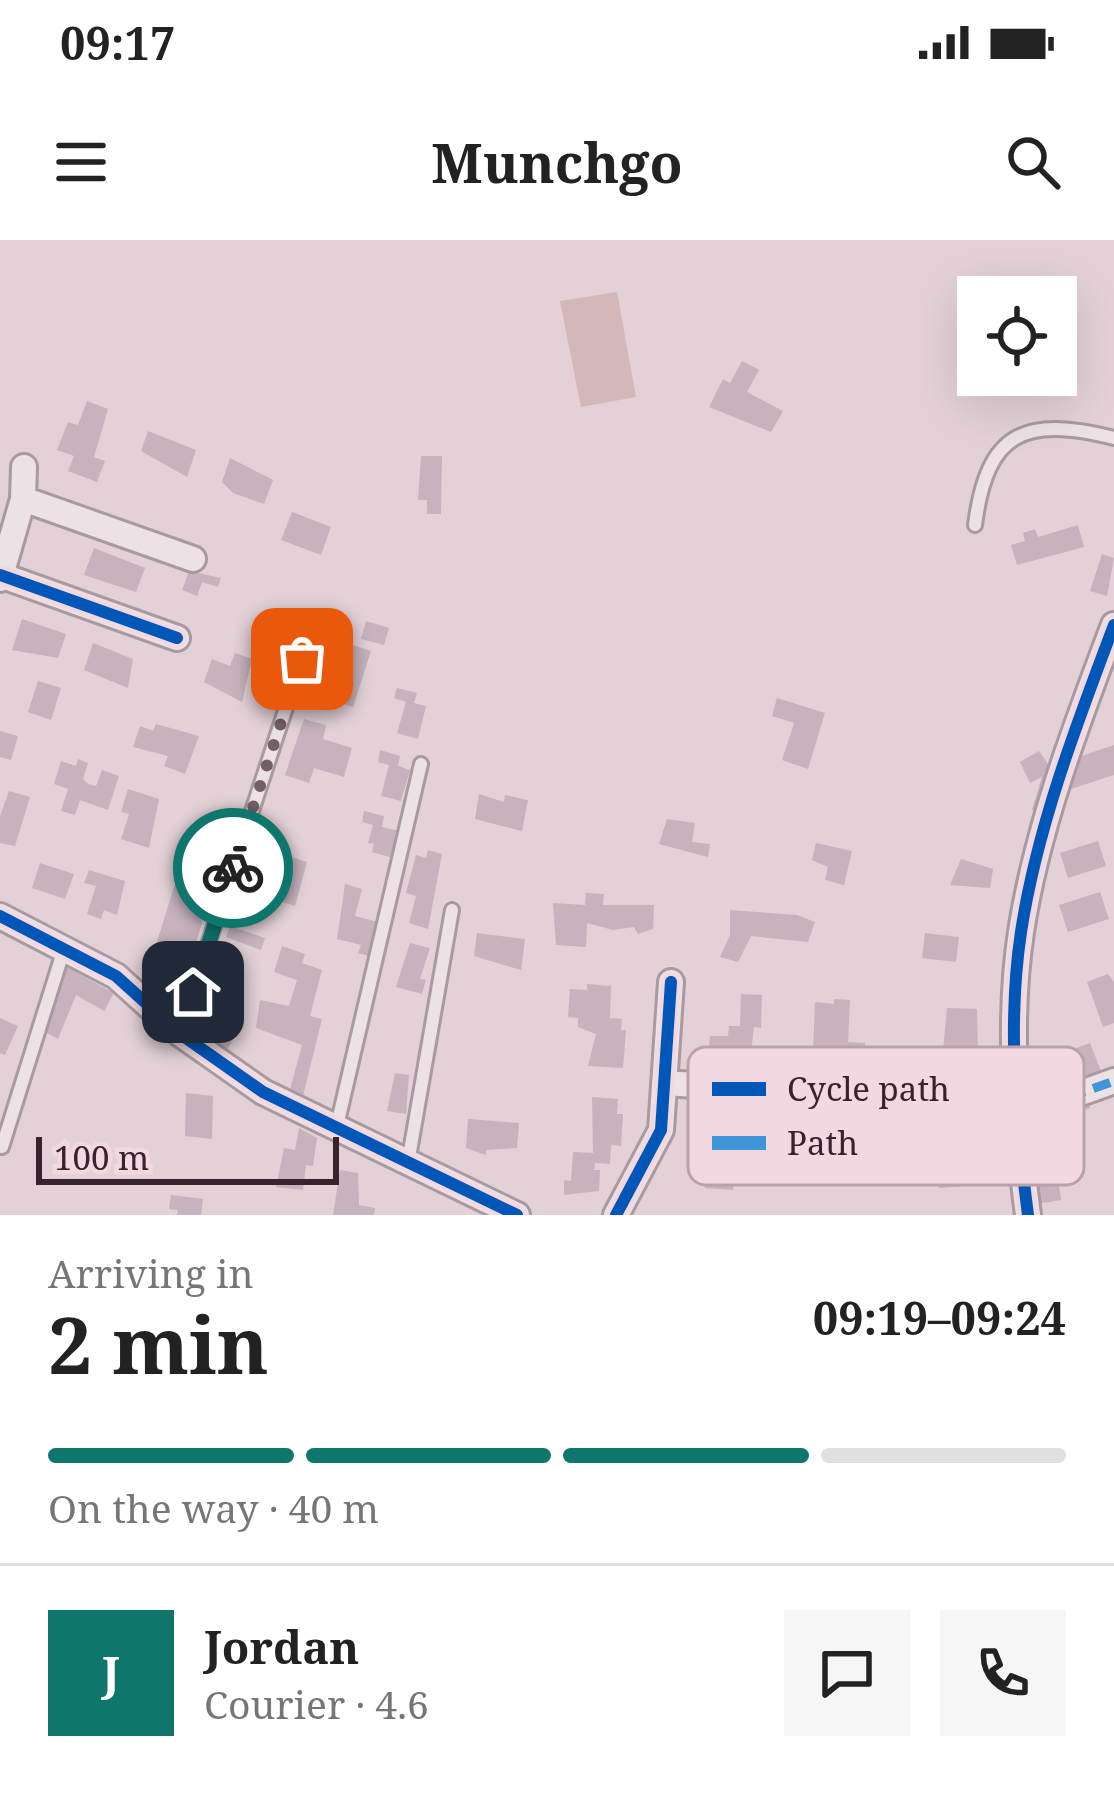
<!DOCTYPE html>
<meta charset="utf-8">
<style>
body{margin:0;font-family:"Noto Serif",serif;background:#f6f6f6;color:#222;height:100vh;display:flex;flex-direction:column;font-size:45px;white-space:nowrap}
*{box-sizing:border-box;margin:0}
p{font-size:39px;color:#767676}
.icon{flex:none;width:66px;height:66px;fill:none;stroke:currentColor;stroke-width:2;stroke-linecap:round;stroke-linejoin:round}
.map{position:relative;height:975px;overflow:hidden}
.drawer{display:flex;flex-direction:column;background:#fff;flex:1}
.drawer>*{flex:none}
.fabs{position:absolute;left:957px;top:36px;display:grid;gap:24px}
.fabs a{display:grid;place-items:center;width:120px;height:120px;border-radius:0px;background:#fff;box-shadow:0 12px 48px #0002;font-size:60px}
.scale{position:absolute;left:36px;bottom:30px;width:303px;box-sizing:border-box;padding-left:12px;border:6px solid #37222e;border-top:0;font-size:33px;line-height:42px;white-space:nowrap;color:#37222e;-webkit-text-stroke:9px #f3d8e1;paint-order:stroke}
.pin{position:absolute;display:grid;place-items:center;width:102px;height:102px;color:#fff;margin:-51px;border-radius:24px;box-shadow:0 6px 18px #0006}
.courier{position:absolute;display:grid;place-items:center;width:120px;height:120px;margin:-60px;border:9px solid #0f766e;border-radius:50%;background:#fff;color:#222;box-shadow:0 3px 15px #0007}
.headline em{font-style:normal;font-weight:700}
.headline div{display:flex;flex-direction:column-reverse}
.headline{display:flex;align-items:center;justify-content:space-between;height:204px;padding:0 48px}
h1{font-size:78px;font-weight:700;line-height:90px}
.bar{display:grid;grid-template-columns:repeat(4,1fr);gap:18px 12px;align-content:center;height:144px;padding:0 48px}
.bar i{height:15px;border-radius:9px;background:#e0e0e0}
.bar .current{background:#0f766e}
.bar p{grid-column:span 4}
.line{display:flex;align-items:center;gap:30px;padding:0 48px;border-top:3px solid #e0e0e0}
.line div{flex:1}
.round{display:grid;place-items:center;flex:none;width:126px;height:126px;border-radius:0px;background:#f6f6f6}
.status{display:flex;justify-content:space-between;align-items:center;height:84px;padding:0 60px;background:#fff;direction:ltr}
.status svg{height:33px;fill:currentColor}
header{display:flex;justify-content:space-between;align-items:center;height:156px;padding:0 48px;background:#fff;font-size:54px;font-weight:700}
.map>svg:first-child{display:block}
.green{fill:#d4b7b8}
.building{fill:#c7b2bd}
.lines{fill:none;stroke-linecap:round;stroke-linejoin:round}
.service-casing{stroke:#a999a0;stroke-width:18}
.minor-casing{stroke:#a999a0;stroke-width:30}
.service{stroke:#ece1e5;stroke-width:12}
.minor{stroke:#ece1e5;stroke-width:24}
.quiet{stroke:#3e95d7;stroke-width:9;stroke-dasharray:18 9;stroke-linecap:butt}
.cycleway-casing{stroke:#f3d8e1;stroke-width:20}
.cycleway{stroke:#0057b8;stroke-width:12}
.done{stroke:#735f69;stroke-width:12;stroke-dasharray:0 21.6}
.route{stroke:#0f766e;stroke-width:15}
.key{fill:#f3d8e1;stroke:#bba1ab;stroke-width:3}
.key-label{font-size:33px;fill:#37222e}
</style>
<div class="status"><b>09:17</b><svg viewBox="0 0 49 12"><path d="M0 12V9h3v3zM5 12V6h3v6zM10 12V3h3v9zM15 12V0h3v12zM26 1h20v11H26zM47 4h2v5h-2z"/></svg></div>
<header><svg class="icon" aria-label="menu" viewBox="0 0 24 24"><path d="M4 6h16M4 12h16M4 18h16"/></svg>Munchgo<svg class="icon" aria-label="search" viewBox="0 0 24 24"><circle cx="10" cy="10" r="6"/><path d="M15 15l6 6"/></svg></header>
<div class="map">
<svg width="1114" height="975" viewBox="0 0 1114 975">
<rect width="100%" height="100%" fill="#e3d1d7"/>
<!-- green -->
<path class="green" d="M617,52L636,157L581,167L560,61Z"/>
<!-- building -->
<path class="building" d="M742,121L759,130L747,152L783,171L771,192L709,167L723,139L730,143Z
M87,161L108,169L94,217L105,221L97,242L68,231L74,216L57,210L68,182L78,185Z
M148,191L196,210L187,237L141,211Z
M421,216H442L441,274H427V260H418Z
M230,218L273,240L264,264L233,253L222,242Z
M292,272L331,287L321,315L281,300Z
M1078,285L1084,307L1017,325L1011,305L1025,301L1023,293L1035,289L1038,297Z
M94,308L145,328L136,352L84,335Z
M1102,314L1114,318L1107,356L1090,351Z
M189,331L221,338L218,347L202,342L197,356L182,350Z
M22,379L66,394L58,418L12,410Z
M366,381L389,388L384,405L361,399Z
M93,403L133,419L128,448L84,430Z
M349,404L371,411L353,467L331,460L334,423L339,425Z
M235,413L252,419L242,462L204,442L212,419L230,426Z
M38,441L61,448L51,480L28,472Z
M397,448L417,453L414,463L426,466L418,499L397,493L406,462L394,458Z
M777,458L825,473L808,529L782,520L794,483L772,476Z
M304,479L326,485L323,499L352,508L344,537L314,528L309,543L285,535Z
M156,484L199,496L185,534L164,526L168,516L133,507L140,486L153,491Z
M0,491L18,496L11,520L0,517Z
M1114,505V535L1065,551L1073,519Z
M380,510L400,516L398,526L410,530L401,561L381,556L389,525L378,522Z
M1039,511L1052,530L1043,574L1032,570L1042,537L1030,543L1020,522Z
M78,519L88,523L83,539L88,544L96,546L102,530L119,536L108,570L80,560L75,575L61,571L68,549L54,544L61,521L76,526Z
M128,549L159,559L149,608L121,599L129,574L121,572Z
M9,551L30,557L15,606L0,603V576Z
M479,554L504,562L505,555L528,560L522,591L475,579Z
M364,571L384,576L382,587L400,591L393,618L372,612L374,604L368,603L373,585L362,582Z
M667,579L695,583L692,602L710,604L708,617L659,604Z
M1098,601L1106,626L1068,638L1060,613Z
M816,603L852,611L844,645L825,640L828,627L812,620Z
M428,610L442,614L428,689L409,683L416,656L406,653L416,615L426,618Z
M279,613L307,622L295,666L270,658Z
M184,615L213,624L208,641L214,643L187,732L151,721Z
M961,619L993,629L990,648L950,645Z
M40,623L74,634L65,659L32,648Z
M89,630L125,641L117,675L104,670L101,679L87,674L96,646L84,643Z
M345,644L362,649L355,676L378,682L369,716L358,713L361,705L337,699Z
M1100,652L1109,679L1068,692L1059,665Z
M586,653L604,654L603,665H654L653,689L638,694L634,687L613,690L587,683L586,707L556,705L553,663L585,665Z
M730,670L797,675L815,682L808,702L751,696L738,722L720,717L730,695Z
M230,686L265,698L261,710L226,697Z
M477,693L525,699L521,730L474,716Z
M925,693L959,697L956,722L922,718Z
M410,703L430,708L420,739L426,740L422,754L396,747Z
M282,706L305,714L302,723L322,730L310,776L322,779L303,856L290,850L302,805L256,788L260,760L289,766L297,740L274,732Z
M66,727L114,753L104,771L76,755L58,799L45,792Z
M1108,734L1114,742V783L1103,787L1087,742Z
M587,744L611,746L610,778L622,779L621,790H626L623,828L588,826L596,794L578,787V778L568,777L570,749L587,750Z
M741,754L762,755L761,788L754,787L749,830L726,829V816H708L710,796H728L729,786H740Z
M834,759L850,760L848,802L865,803V822H838V814L813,811L815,762L834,764Z
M201,762L240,789L227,809L199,790L195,781Z
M947,768L977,769L978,812L943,811Z
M0,778L18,786L5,815L0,813Z
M1090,803L1101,831L1073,842L1062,813Z
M395,833L409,835L406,874L387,871Z
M186,853L213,856L212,899L185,896Z
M592,857L618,859L617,874H623L621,906L611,905L610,924L595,923L594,930H600L599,951L564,955V940L571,941L573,912L593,913Z
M1087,858L1090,868L1075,875L1076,881L1052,892L1061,960L1036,964L1026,890L1035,877Z
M718,867L751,869V880H742L733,950L705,948L698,924L699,910H712Z
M468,879L519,883L517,908L486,910V915L466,908Z
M299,888L317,898L313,926L306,925L303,950L276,947L284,908L295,910Z
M964,911L966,946L939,948L937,913Z
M340,930L358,933L359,965L375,968L374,975H333Z
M171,955L203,959L201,975H177L178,970L169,969Z"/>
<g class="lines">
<defs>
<path id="service" d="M975,285C987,191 1025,176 1114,198
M179,793L302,419
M336,890L421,524
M2,907L64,709
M408,923L452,670"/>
<path id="minor" d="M23,259L193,319
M0,335L177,398
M0,339L23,259L24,227
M0,676L116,736L179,793L263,852L517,975
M664,843L793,851
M1017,876L1114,841
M616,975L661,890L671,742
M1028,975C1016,882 1007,785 1021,692C1037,587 1077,483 1114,385"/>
</defs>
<!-- service casing -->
<use href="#service" class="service-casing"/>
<!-- minor casing -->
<use href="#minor" class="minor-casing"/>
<!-- service -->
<use href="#service" class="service"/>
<!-- minor -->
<use href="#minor" class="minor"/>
<!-- quiet -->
<path class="quiet" d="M1017,876L1114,841"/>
<defs>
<path id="cycleway" d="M0,335L177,398
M0,676L116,736L179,793L263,852L517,975
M616,975L661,890L671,742
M1028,975C1016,882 1007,785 1021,692C1037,587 1077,483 1114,385"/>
</defs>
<!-- cycleway casing -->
<use href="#cycleway" class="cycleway-casing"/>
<!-- cycleway -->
<use href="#cycleway" class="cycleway"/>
</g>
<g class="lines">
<!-- done -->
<path class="done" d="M233,628L302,419"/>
<!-- route -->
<path class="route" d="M193,752L233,628"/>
</g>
<!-- legend -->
<rect x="688" y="807" width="396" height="138" rx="18" class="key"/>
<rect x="712" y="842" width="54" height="14" fill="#0057b8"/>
<rect x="712" y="896" width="54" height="14" fill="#3e95d7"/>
<g class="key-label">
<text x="787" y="861">Cycle path</text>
<text x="787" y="915">Path</text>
</g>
</svg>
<div class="fabs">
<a><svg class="icon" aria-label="locate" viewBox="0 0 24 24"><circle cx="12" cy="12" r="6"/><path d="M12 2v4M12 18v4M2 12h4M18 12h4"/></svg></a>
</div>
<div class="scale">100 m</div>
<div class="pin" style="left:302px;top:419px;background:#ea580c"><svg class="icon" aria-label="bag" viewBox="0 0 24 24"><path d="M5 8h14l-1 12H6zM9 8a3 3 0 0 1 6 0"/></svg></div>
<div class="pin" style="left:193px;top:752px;background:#1f2937"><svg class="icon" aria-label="home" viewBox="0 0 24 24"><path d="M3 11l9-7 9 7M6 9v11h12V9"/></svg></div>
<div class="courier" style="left:233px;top:628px"><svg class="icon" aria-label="bike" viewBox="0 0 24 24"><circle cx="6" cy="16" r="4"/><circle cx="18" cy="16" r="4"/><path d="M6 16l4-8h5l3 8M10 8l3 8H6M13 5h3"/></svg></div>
</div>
<section class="drawer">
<div class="headline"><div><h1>2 min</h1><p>Arriving in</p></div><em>09:19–09:24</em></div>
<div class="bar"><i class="current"></i><i class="current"></i><i class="current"></i><i></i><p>On the way · 40 m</p></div>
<div class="line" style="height:216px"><b class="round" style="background:#0f766e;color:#fff">J</b><div><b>Jordan</b><p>Courier · 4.6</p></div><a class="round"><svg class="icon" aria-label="chat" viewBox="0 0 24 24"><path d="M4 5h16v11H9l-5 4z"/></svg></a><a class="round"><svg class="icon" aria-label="phone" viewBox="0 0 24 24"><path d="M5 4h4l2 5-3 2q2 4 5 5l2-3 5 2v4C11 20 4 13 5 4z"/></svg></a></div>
</section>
